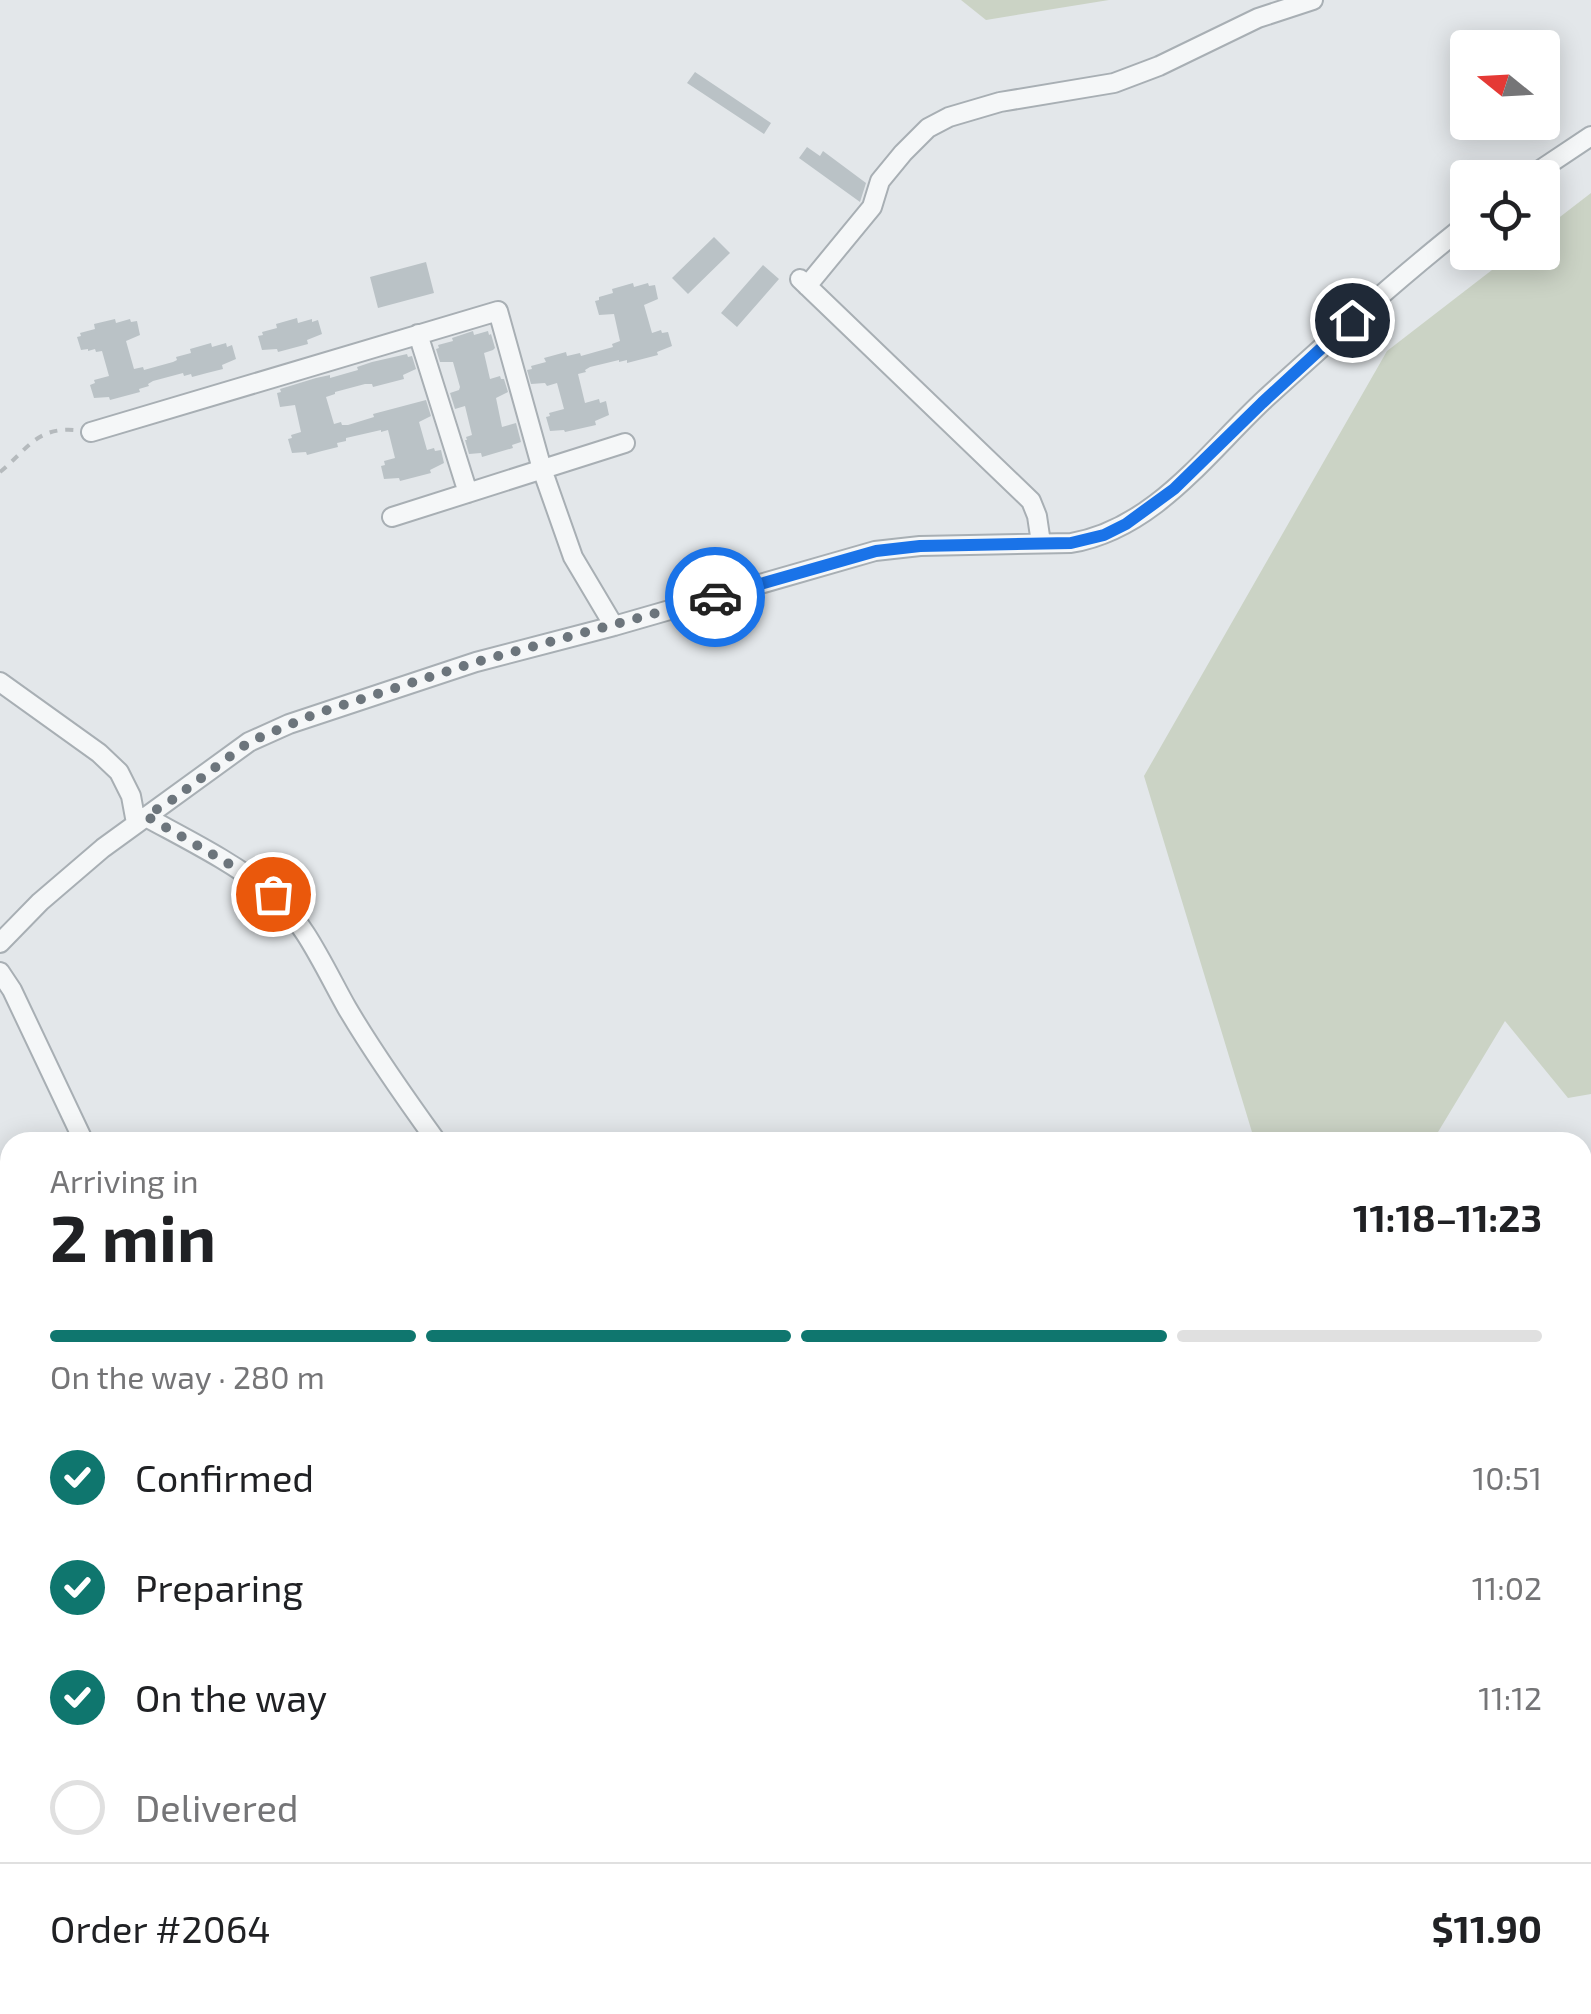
<!DOCTYPE html>
<meta charset="utf-8">
<style>
body{margin:0;font-family:"Exo 2",sans-serif;background:#f6f6f6;color:#202124;height:100vh;display:flex;flex-direction:column;font-size:38px;white-space:nowrap}
*{box-sizing:border-box;margin:0}
p{font-size:32px;color:#757577}
.icon{flex:none;width:55px;height:55px;fill:none;stroke:currentColor;stroke-width:2;stroke-linecap:round;stroke-linejoin:round}
.map{position:relative;flex:1;overflow:hidden}
.drawer{position:absolute;left:0px;top:1132px;width:1592px;height:882px;display:flex;flex-direction:column;background:#fff;border-radius:30px 30px 0 0;box-shadow:0 5px 25px #0003}
.drawer>*{flex:none}
.needle{width:65px;rotate:288deg}
.controls{position:absolute;left:1450px;top:30px;display:grid;gap:20px}
.controls a{display:grid;place-items:center;width:110px;height:110px;border-radius:10px;background:#fff;box-shadow:0 5px 25px #0003;font-size:50px}
.pin{position:absolute;display:grid;place-items:center;width:85px;height:85px;color:#fff;margin:-42px;border:5px solid #fff;border-radius:50%;box-shadow:0 2px 10px #0007}
.courier{position:absolute;display:grid;place-items:center;width:100px;height:100px;margin:-50px;border:8px solid #1a73e8;border-radius:50%;background:#fff;color:#222;box-shadow:0 2px 12px #0007}
.headline em{font-style:normal;font-weight:700}
.headline div{display:flex;flex-direction:column-reverse}
.headline{display:flex;align-items:center;justify-content:space-between;height:170px;padding:0 50px}
h1{font-size:65px;font-weight:700;line-height:75px}
.bar{display:grid;grid-template-columns:repeat(4,1fr);gap:15px 10px;align-content:center;height:120px;padding:0 50px}
.bar i{height:12px;border-radius:8px;background:#e0e0e0}
.bar .active{background:#0f766e}
.bar p{grid-column:span 4}
.line{display:flex;align-items:center;gap:25px;padding:0 50px;border-top:2px solid #e0e0e0}
.line div{flex:1}
ol{padding:0 50px;list-style:none}
li{display:flex;align-items:center;gap:30px;height:110px}
li p{margin-inline-start:auto}
li .icon{padding:10px;border-radius:50%;background:#0f766e;color:#fff;stroke-width:4}
li:last-child{color:#757577}
li i{width:55px;height:55px;border:5px solid #e0e0e0;border-radius:50%}
.map>svg:first-child{display:block}
.green{fill:#cbd3c5}
.building{fill:#bac2c6}
.lines{fill:none;stroke-linecap:round;stroke-linejoin:round}
.minor-casing{stroke:#a8afb4;stroke-width:22}
.path{stroke:#b5babd;stroke-width:4;stroke-dasharray:8 8;stroke-linecap:butt}
.minor{stroke:#f5f7f8;stroke-width:18}
.done{stroke:#6c757c;stroke-width:10;stroke-dasharray:0 18}
.route{stroke:#1a73e8;stroke-width:12}
</style>
<div class="map">
<svg width="1591" height="2014" viewBox="0 0 1591 2014">
<rect width="100%" height="100%" fill="#e3e7ea"/>
<!-- green -->
<path class="green" d="M961,0H1109L986,20Z
M1591,193V1094L1568,1098L1505,1021L1432,1142H1255L1144,776L1387,351L1514,253L1542,252L1543,230Z
M1591,1722V1881L1583,1889V1731Z"/>
<!-- building -->
<path class="building" d="M695,72L771,123L764,134L687,83Z
M807,147L820,156L823,151L866,183L860,202L799,158Z
M714,237L730,253L688,294L672,278Z
M426,262L434,293L378,308L370,277Z
M763,265L779,279L737,327L721,313Z
M633,283L634,287L648,283L649,286L655,285L658,299L644,305L652,333L661,330L662,333L668,332L672,346L657,352L658,355L627,363V360L619,362V360L590,367L585,370L586,372L578,374L585,403L599,399L600,403L606,401L609,415L595,421L596,425L565,432L564,430L550,431L546,417L550,416L549,413L564,409L557,383L547,386L545,383L531,384L527,370L532,369L531,366L546,362L544,358L566,352L567,356L580,353L581,356L613,347L612,344L620,341L614,314L599,315L595,301L599,300V297L613,293L612,289Z
M297,318L298,323L312,319V322L318,320L322,334L307,340L308,344L278,352L277,349L262,350L258,336L263,335L262,332L277,328L276,324Z
M115,319L116,323L130,319L131,322L137,321L140,335L126,341L134,369L143,367L144,370L173,362L177,360L176,357L191,353L190,349L211,343L212,347L226,343L227,347L232,345L236,359L222,365L223,369L207,373L192,377L191,374L184,376L183,373L153,381L148,384L149,386L139,389L140,392L110,400L109,397L94,398L90,385L95,383L94,380L109,376L102,351L96,352L95,349L88,351V349L81,350L77,337L81,336L80,333L95,329L94,324Z
M473,331L474,335L488,331L489,335L491,334L495,348L493,350L484,353L490,379L500,376L501,379H504L508,392L496,398L502,427L516,423L521,442L512,445L513,448L482,457L481,453L469,454L465,440H467L466,437L472,435L465,406L455,409L450,393L459,390L460,387L453,362H440L436,349L439,348L438,345L453,341L452,338Z
M407,354L408,357L412,356L416,369L403,375L404,379L373,387L372,384H365L335,392V394L326,397L334,424L341,422L342,425H348L374,417L373,414L426,400L431,416L419,422L427,450L434,448L435,451L441,450L444,463L430,470L431,473L400,481L399,478L384,479L381,466L385,465L384,461L395,458L388,430L381,432V430L346,438V441L337,443L338,447L322,451L307,455L306,452L292,453L288,439L292,438L291,435L301,432L295,405L280,407L277,393L281,392L280,389L316,378L330,375V378L358,370L357,367L372,362Z"/>
<g class="lines">
<defs>
<path id="minor" d="M1528,178L1591,136
M800,279L1031,501L1037,516L1041,543
M807,286L872,207L880,181L903,153L928,128L949,117L1000,102L1114,83L1159,66L1258,18L1313,0
M418,334L468,493
M91,432L498,311L542,469L573,557L614,626
M392,517L625,443
M0,682L99,753L119,772L131,796L136,823
M146,817C188,840 233,862 271,893C304,920 326,971 347,1008C374,1054 406,1099 437,1142
M0,943L40,902L103,848L249,742L289,724L476,662L614,626L875,551L920,546L1071,543C1154,529 1207,453 1265,399C1331,339 1397,279 1468,223
M0,972L12,990L84,1142
M0,1423L10,1418
M0,1667L10,1689
M1582,1711L1591,1703
M0,1840L10,1830"/>
</defs>
<!-- minor casing -->
<use href="#minor" class="minor-casing"/>
<!-- path -->
<path class="path" d="M0,472C27,450 36,427 75,430"/>
<!-- minor -->
<use href="#minor" class="minor"/>
</g>
<g class="lines">
<!-- done -->
<path class="done" d="M273,894L226,862L146,816L172,800L249,742L315,714L476,662L715,597"/>
<!-- route -->
<path class="route" d="M715,597L876,551L920,546L1071,543L1104,535L1126,524L1174,489L1262,403L1352,320"/>
</g>
</svg>
<div class="controls">
<a><svg class="needle" viewBox="-14 -14 28 28"><path d="M0-13l5 13h-10z" fill="#e53935"/><path d="M0 13l5-13h-10z" fill="#757577"/></svg></a>
<a><svg class="icon" aria-label="locate" viewBox="0 0 24 24"><circle cx="12" cy="12" r="6"/><path d="M12 2v4M12 18v4M2 12h4M18 12h4"/></svg></a>
</div>
<div class="pin" style="left:273px;top:894px;background:#ea580c"><svg class="icon" aria-label="bag" viewBox="0 0 24 24"><path d="M5 8h14l-1 12H6zM9 8a3 3 0 0 1 6 0"/></svg></div>
<div class="pin" style="left:1352px;top:320px;background:#1f2937"><svg class="icon" aria-label="home" viewBox="0 0 24 24"><path d="M3 11l9-7 9 7M6 9v11h12V9"/></svg></div>
<div class="courier" style="left:715px;top:597px"><svg class="icon" aria-label="car" viewBox="0 0 24 24"><path d="M5 17H2v-5l4-1 3-4h7l3 4 3 1v5h-3M9 17h6M6 11h13"/><circle cx="7" cy="17" r="2"/><circle cx="17" cy="17" r="2"/></svg></div>
<section class="drawer">
<div class="headline"><div><h1>2 min</h1><p>Arriving in</p></div><em>11:18–11:23</em></div>
<div class="bar"><i class="active"></i><i class="active"></i><i class="active"></i><i></i><p>On the way · 280 m</p></div>
<ol>
<li><svg class="icon" aria-label="check" viewBox="0 0 24 24"><path d="M5 12l5 5 9-10"/></svg>Confirmed<p>10:51</p></li>
<li><svg class="icon" aria-label="check" viewBox="0 0 24 24"><path d="M5 12l5 5 9-10"/></svg>Preparing<p>11:02</p></li>
<li><svg class="icon" aria-label="check" viewBox="0 0 24 24"><path d="M5 12l5 5 9-10"/></svg>On the way<p>11:12</p></li>
<li><i></i>Delivered</li>
</ol>
<div class="line" style="height:130px"><div>Order #2064</div><b>$11.90</b></div>
</section>
</div>
